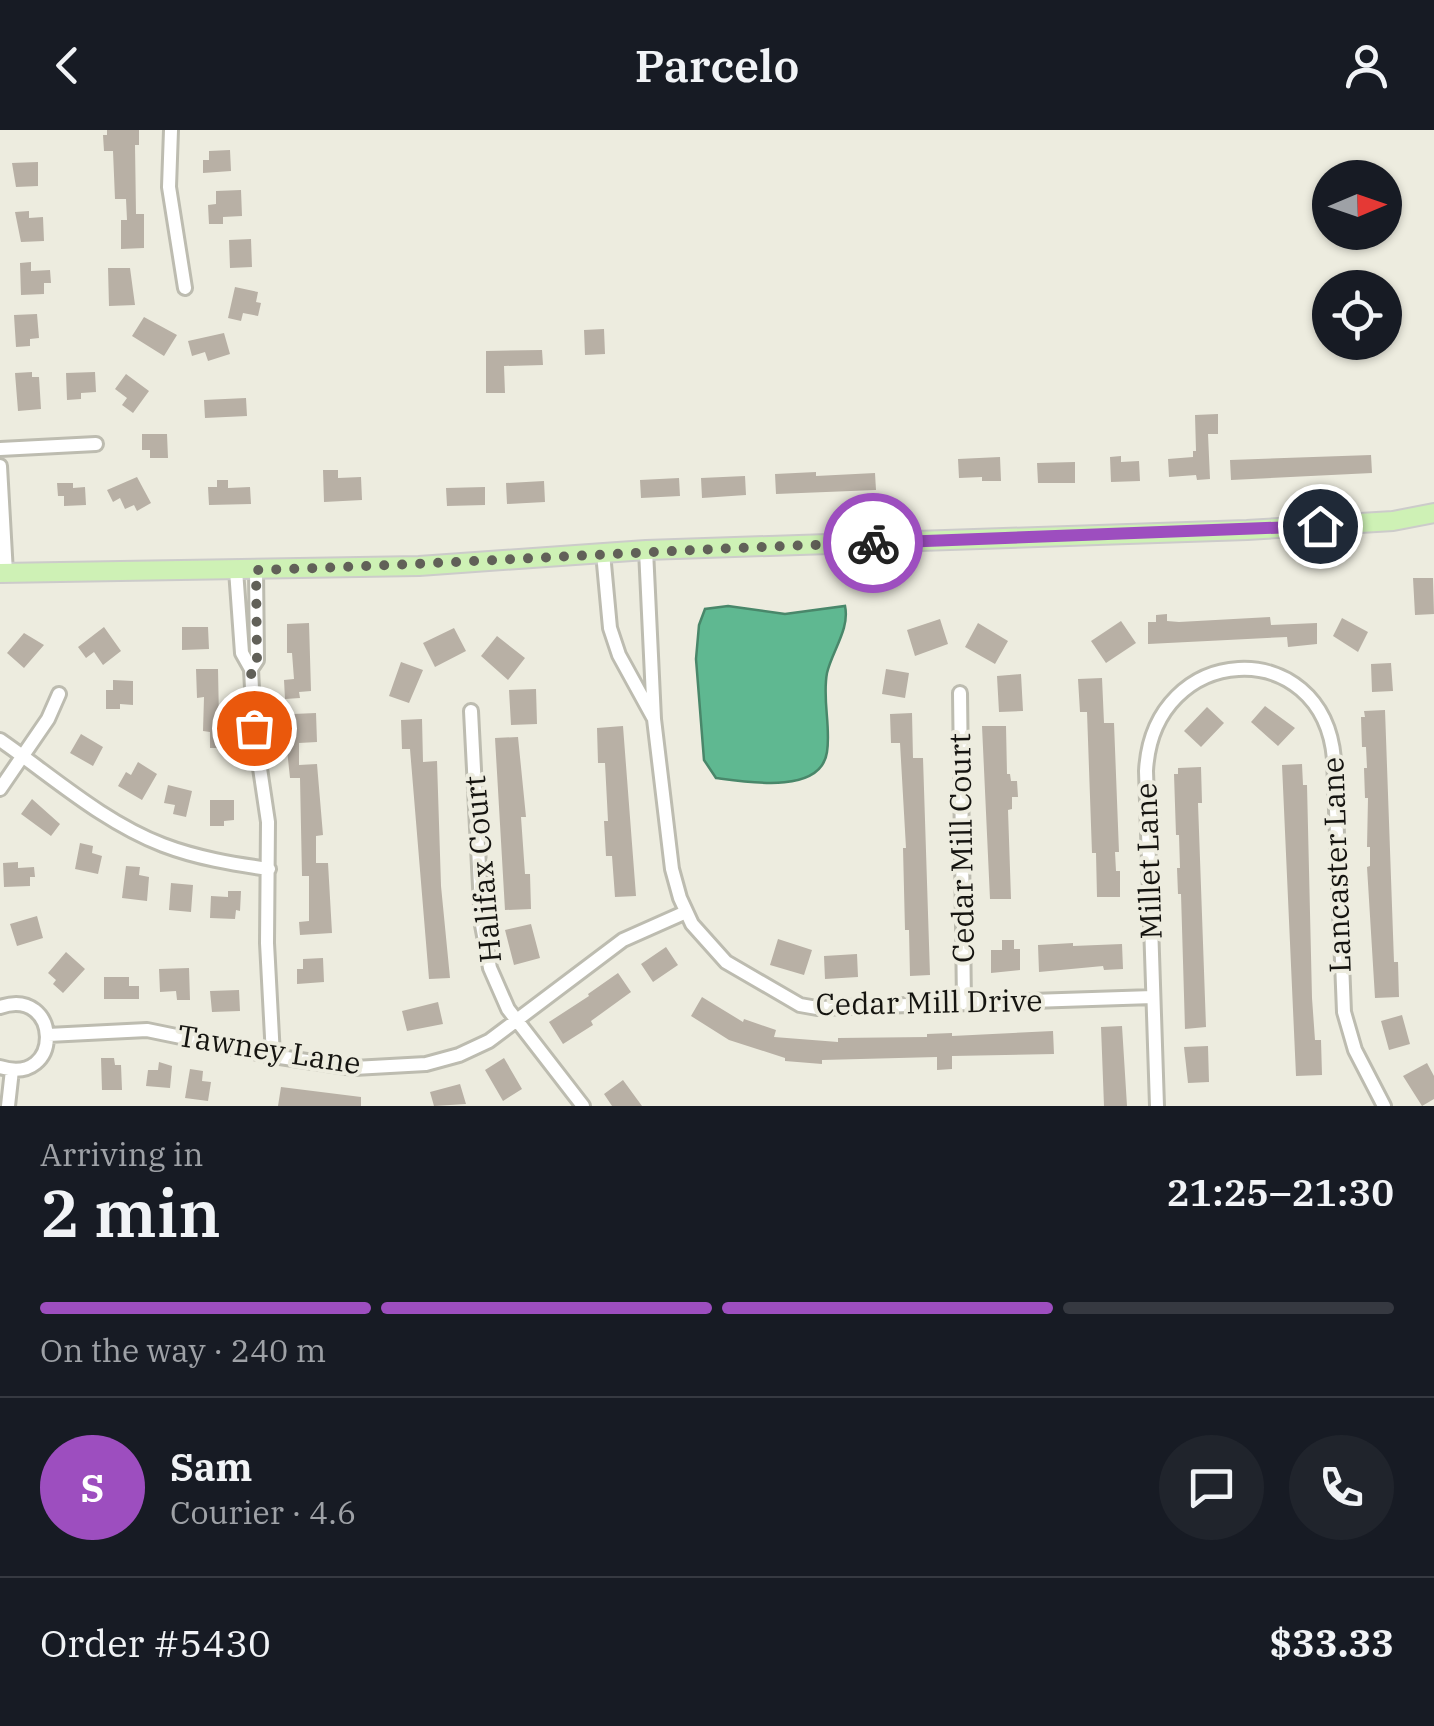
<!DOCTYPE html>
<meta charset="utf-8">
<style>
body{margin:0;font-family:"IBM Plex Serif",serif;background:#20242c;color:#f1f3f6;height:100vh;display:flex;flex-direction:column;font-size:38px;white-space:nowrap}
*{box-sizing:border-box;margin:0}
p{font-size:32px;color:#9ea1a6}
.icon{flex:none;width:55px;height:55px;fill:none;stroke:currentColor;stroke-width:2;stroke-linecap:round;stroke-linejoin:round}
.map{position:relative;height:976px;overflow:hidden}
.details{display:flex;flex-direction:column;background:#171b24;flex:1}
.details>*{flex:none}
.needle{width:65px;rotate:88deg}
.buttons{position:absolute;left:1312px;top:30px;display:grid;gap:20px}
.buttons a{display:grid;place-items:center;width:90px;height:90px;border-radius:50%;background:#171b24;box-shadow:0 2px 8px #0004;font-size:50px}
.pin{position:absolute;display:grid;place-items:center;width:85px;height:85px;color:#fff;margin:-42px;border:5px solid #fff;border-radius:50%;box-shadow:0 2px 10px #0007}
.courier{position:absolute;display:grid;place-items:center;width:100px;height:100px;margin:-50px;border:8px solid #9d4ebf;border-radius:50%;background:#fff;color:#222;box-shadow:0 2px 12px #0007}
.head em{font-style:normal;font-weight:600}
.head div{display:flex;flex-direction:column-reverse}
.head{display:flex;align-items:center;justify-content:space-between;height:170px;padding:0 40px}
h1{font-size:65px;font-weight:600;line-height:75px}
.bar{display:grid;grid-template-columns:repeat(4,1fr);gap:15px 10px;align-content:center;height:120px;padding:0 40px}
.bar i{height:12px;border-radius:8px;background:#363941}
.bar .active{background:#9d4ebf}
.bar p{grid-column:span 4}
.line{display:flex;align-items:center;gap:25px;padding:0 40px;border-top:2px solid #363941}
.line div{flex:1}
.round{display:grid;place-items:center;flex:none;width:105px;height:105px;border-radius:52px;background:#20242c}
header{display:flex;justify-content:space-between;align-items:center;height:130px;padding:0 40px;background:#171b24;font-size:45px;font-weight:600}
.map>svg:first-child{display:block}
.water{fill:#5fb891;stroke:#49876a;stroke-width:2.5}
.building{fill:#b8b0a5}
.lines{fill:none;stroke-linecap:round;stroke-linejoin:round}
.minor-casing{stroke:#bdbcb0;stroke-width:18}
.major-casing{stroke:#cccbca;stroke-width:22}
.minor{stroke:#fff;stroke-width:12}
.major{stroke:#cef1b5;stroke-width:18}
.done{stroke:#616058;stroke-width:10;stroke-dasharray:0 18}
.route{stroke:#9d4ebf;stroke-width:12}
.labels{text-anchor:middle;stroke-width:8;stroke-linejoin:round;paint-order:stroke}
.street-label{font-size:30px;fill:#151410;stroke:#edecdf}
</style>
<header><svg class="icon" aria-label="back" viewBox="0 0 24 24"><path d="M15 5l-7 7 7 7"/></svg>Parcelo<svg class="icon" aria-label="person" viewBox="0 0 24 24"><circle cx="12" cy="8" r="4"/><path d="M4 21q1-7 8-7t8 7"/></svg></header>
<div class="map">
<svg width="1434" height="976" viewBox="0 0 1434 976">
<rect width="100%" height="100%" fill="#edecdf"/>
<!-- water -->
<path class="water" d="M728,476L785,484L845,476C850,499 832,521 827,543C822,569 831,596 827,622C821,665 746,652 716,648L704,630L696,529L699,495L705,479Z"/>
<!-- building -->
<path class="building" d="M107,0H139V15H135L136,84H144V118L121,119V90H127L126,69H115L113,21H104L103,5H107Z
M230,20L231,41L203,43V30H209V21Z
M38,32V56L16,57L12,33Z
M241,60L242,86L223,87V94H209L208,75L216,74V61Z
M29,81V88L43,87L44,111L21,112L15,82Z
M251,109L252,137L230,138L229,110Z
M31,132V141L50,140L51,153H44V164L21,165L20,133Z
M108,138H130L135,175L109,176Z
M235,157L258,162L256,172L261,173L258,186L243,183L241,191L228,188Z
M37,184L39,208L30,209V216L16,217L14,185Z
M144,187L177,205L164,226L132,206Z
M604,199L605,224L585,225L584,200Z
M224,203L230,224L208,231L205,222L192,226L188,211Z
M542,220L543,235L504,236L505,263H486V221Z
M32,242V247H39L41,279L18,281L15,243Z
M95,242L96,262L81,263V269L67,270L66,243Z
M126,244L149,261L133,283L122,275L127,268L115,259Z
M246,268L247,286L205,288L204,270Z
M1218,284V304H1208L1210,349L1197,350L1196,345L1169,347L1168,329L1193,327V321H1196L1195,285Z
M142,304H167L168,328H150V320H142Z
M1371,325L1372,343L1231,350L1230,330Z
M1121,326V332L1139,331L1140,351L1111,352L1110,327Z
M1000,327L1001,351H982V347L959,348L958,329Z
M1075,332V353H1038L1037,333Z
M323,340H338V348L361,347L362,370L324,372Z
M816,342V346L875,343L876,360L776,364L775,344Z
M745,346L746,365L702,368L701,348Z
M137,347L151,373L137,381L134,375L125,379L120,368L113,372L107,360Z
M679,348L680,366L641,368L640,350Z
M217,350H228V358L250,357L251,374L209,375L208,357H217Z
M544,351L545,372L507,374L506,353Z
M57,353H73V358L85,357L86,375L64,376V366H58Z
M485,357V375L447,376L446,358Z
M1413,448H1433L1434,484L1415,485Z
M1167,484V491L1179,492L1270,487L1271,495L1317,493V514L1288,517L1287,507L1148,514V492H1156V485Z
M1342,488L1368,502L1358,522L1333,506Z
M940,489L948,514L915,526L907,500Z
M1121,491L1136,513L1106,533L1091,511Z
M309,493L311,561L299,562L300,568L285,569L284,550L294,549L292,523H287V494Z
M978,493L1008,511L995,534L965,517Z
M104,497L121,521L103,535L94,522L86,528L78,517Z
M182,497H208L209,519L182,520Z
M454,498L466,521L435,537L423,513Z
M24,503L44,515L24,538L7,523Z
M497,506L525,528L508,550L481,526Z
M401,532L423,540L409,573L389,566Z
M1391,533L1393,561L1372,562L1371,534Z
M196,539H218L219,589H225V618H210V602L203,601L204,567L197,568Z
M886,539L909,543L905,568L882,564Z
M1021,544L1023,581L999,582L997,546Z
M1102,548L1104,593H1114L1119,722H1115L1116,741H1120V767H1097L1096,723H1092L1087,582H1080L1078,549Z
M113,550L133,551V575L120,574V579H106V560H113Z
M536,559L537,594L511,595L509,560Z
M1265,576L1295,598L1278,616L1251,592Z
M1207,577L1224,593L1201,617L1184,601Z
M1385,580L1394,832H1398L1399,867L1375,868L1367,737L1370,736V717H1367L1368,668H1365L1364,638H1367L1366,617H1362L1361,587H1365L1364,581Z
M316,583L317,612L299,613V635L317,634L323,705L316,706V733H328L332,803L300,805L299,792L309,791V746H302L300,648H290L285,601L294,600L293,584Z
M912,583L913,628H923L930,845L910,846L909,800H905L903,718H906L900,613H891L890,584Z
M422,589L423,632L437,631L441,756L450,848L429,849L410,619H402L401,590Z
M623,596L636,766L615,767L612,726H606L604,691H608L605,633H598L597,598Z
M982,596H1006L1007,644H1010L1011,651H1017L1018,667H1012V679L1008,680L1011,769H990Z
M81,604L103,617L93,636L70,623Z
M518,607L526,687H521L525,744H530L531,779L505,780L495,608Z
M138,632L157,644L142,670L118,656L126,642L131,645Z
M1302,634L1303,655H1307L1312,868L1315,910H1321L1322,945L1296,946L1282,635Z
M1201,637L1202,673H1198L1206,897L1185,899L1181,764H1178L1177,738H1180L1179,705H1176L1174,644H1178V638Z
M168,655L192,661L186,687L173,684L175,675L164,673Z
M32,669L60,694L51,706L21,684Z
M210,670H234V690L224,691V696H210Z
M80,713L93,716L92,723L102,726L98,744L75,739Z
M18,732V738L34,737L35,747H30V756L4,757L3,733Z
M126,736L140,737L139,745L149,747L147,771L122,768Z
M171,753L193,755L191,782L169,780Z
M228,761H241L240,781L236,780L235,789L210,788L211,766L228,767Z
M37,786L43,808L17,816L10,794Z
M531,794L540,828L514,835L505,800Z
M778,809L812,820L804,845L770,835Z
M1002,810H1014V819H1020V840L991,843V820H1002Z
M1073,813V816L1122,814L1123,839L1104,840L1103,836L1039,842L1038,815Z
M666,817L678,835L653,852L641,834Z
M66,822L85,839L63,863L53,854L56,850L48,843Z
M857,824L858,847L825,849L824,826Z
M323,828L324,852L297,854V839H303V829Z
M189,838L190,870H177L176,861L160,862L159,839Z
M618,843L631,862L591,891L593,895L563,914L549,892L589,866L588,864Z
M104,847H129V856H139V869H104Z
M239,860L240,881L212,882L210,861Z
M702,867L743,892L744,889L776,900L774,907L838,912V908L927,907V904L952,903V906L1053,901L1054,924L952,926V939L937,940V927L822,930V934L785,931V928L729,910L691,886Z
M438,872L443,894L407,901L402,881Z
M1402,885L1410,914L1389,920L1381,891Z
M1122,896L1127,976H1104L1101,897Z
M1208,916L1209,952L1188,953L1184,917Z
M101,928H114L115,935H121L122,960H102Z
M504,928L522,959L503,971L485,940Z
M159,932L172,936L170,958L146,956L148,940H158Z
M1427,933L1434,946V969L1422,976L1403,946Z
M190,939L203,941L202,951L211,952L208,971L185,968Z
M623,950L642,976H612L604,964Z
M460,954L466,974L434,976L430,962Z
M281,957L361,967V976H278Z"/>
<g class="lines">
<defs>
<path id="minor" d="M171,0L169,57L185,158
M0,319L96,314
M0,336L6,443
M646,420L654,589L672,739L680,768L692,794L726,832L800,875L817,878L1153,867
M603,423L610,498L619,525L653,587
M236,440L242,523L251,539
M256,440L257,530L251,539L254,598L268,692L267,813L273,926
M960,563L964,873
M471,581L482,795L490,838L508,879L583,976
M0,610C52,646 103,692 163,715C197,728 233,734 269,739
M0,659L48,589L59,564
M0,877C61,856 64,957 0,937
M48,905L147,900L273,926L354,938L426,934L459,925L489,911L623,810L686,782
M8,976L12,940
M1157,976L1146,641C1153,511 1323,503 1334,629L1344,882L1355,920L1384,976"/>
<path id="major" d="M0,443L419,436L646,420L1247,400L1393,391L1434,383"/>
</defs>
<!-- minor casing -->
<use href="#minor" class="minor-casing"/>
<!-- major casing -->
<use href="#major" class="major-casing"/>
<!-- minor -->
<use href="#minor" class="minor"/>
<!-- major -->
<use href="#major" class="major"/>
</g>
<g class="lines">
<!-- done -->
<path class="done" d="M254,598L251,540L257,530L256,440C462,434 667,419 873,413"/>
<!-- route -->
<path class="route" d="M873,413L1320,396"/>
</g>
<g class="labels">
<!-- street labels -->
<g class="street-label">
<text transform="translate(962 718) rotate(-91)" y="10">Cedar Mill Court</text>
<text transform="translate(1149 731) rotate(-92)" y="10">Millet Lane</text>
<text transform="translate(1337 735) rotate(-92)" y="10">Lancaster Lane</text>
<text transform="translate(483 739) rotate(-95)" y="10">Halifax Court</text>
<text transform="translate(929 873) rotate(-1)" y="10">Cedar Mill Drive</text>
<text transform="translate(269 920) rotate(9)" y="10">Tawney Lane</text>
</g>
</g>
</svg>
<div class="buttons">
<a><svg class="needle" viewBox="-14 -14 28 28"><path d="M0-13l5 13h-10z" fill="#e53935"/><path d="M0 13l5-13h-10z" fill="#9ea1a6"/></svg></a>
<a><svg class="icon" aria-label="locate" viewBox="0 0 24 24"><circle cx="12" cy="12" r="6"/><path d="M12 2v4M12 18v4M2 12h4M18 12h4"/></svg></a>
</div>
<div class="pin" style="left:254px;top:598px;background:#ea580c"><svg class="icon" aria-label="bag" viewBox="0 0 24 24"><path d="M5 8h14l-1 12H6zM9 8a3 3 0 0 1 6 0"/></svg></div>
<div class="pin" style="left:1320px;top:396px;background:#1f2937"><svg class="icon" aria-label="home" viewBox="0 0 24 24"><path d="M3 11l9-7 9 7M6 9v11h12V9"/></svg></div>
<div class="courier" style="left:873px;top:413px"><svg class="icon" aria-label="bike" viewBox="0 0 24 24"><circle cx="6" cy="16" r="4"/><circle cx="18" cy="16" r="4"/><path d="M6 16l4-8h5l3 8M10 8l3 8H6M13 5h3"/></svg></div>
</div>
<section class="details">
<div class="head"><div><h1>2 min</h1><p>Arriving in</p></div><em>21:25–21:30</em></div>
<div class="bar"><i class="active"></i><i class="active"></i><i class="active"></i><i></i><p>On the way · 240 m</p></div>
<div class="line" style="height:180px"><b class="round" style="background:#9d4ebf;color:#fff">S</b><div><b>Sam</b><p>Courier · 4.6</p></div><a class="round"><svg class="icon" aria-label="chat" viewBox="0 0 24 24"><path d="M4 5h16v11H9l-5 4z"/></svg></a><a class="round"><svg class="icon" aria-label="phone" viewBox="0 0 24 24"><path d="M5 4h4l2 5-3 2q2 4 5 5l2-3 5 2v4C11 20 4 13 5 4z"/></svg></a></div>
<div class="line" style="height:130px"><div>Order #5430</div><b>$33.33</b></div>
</section>
